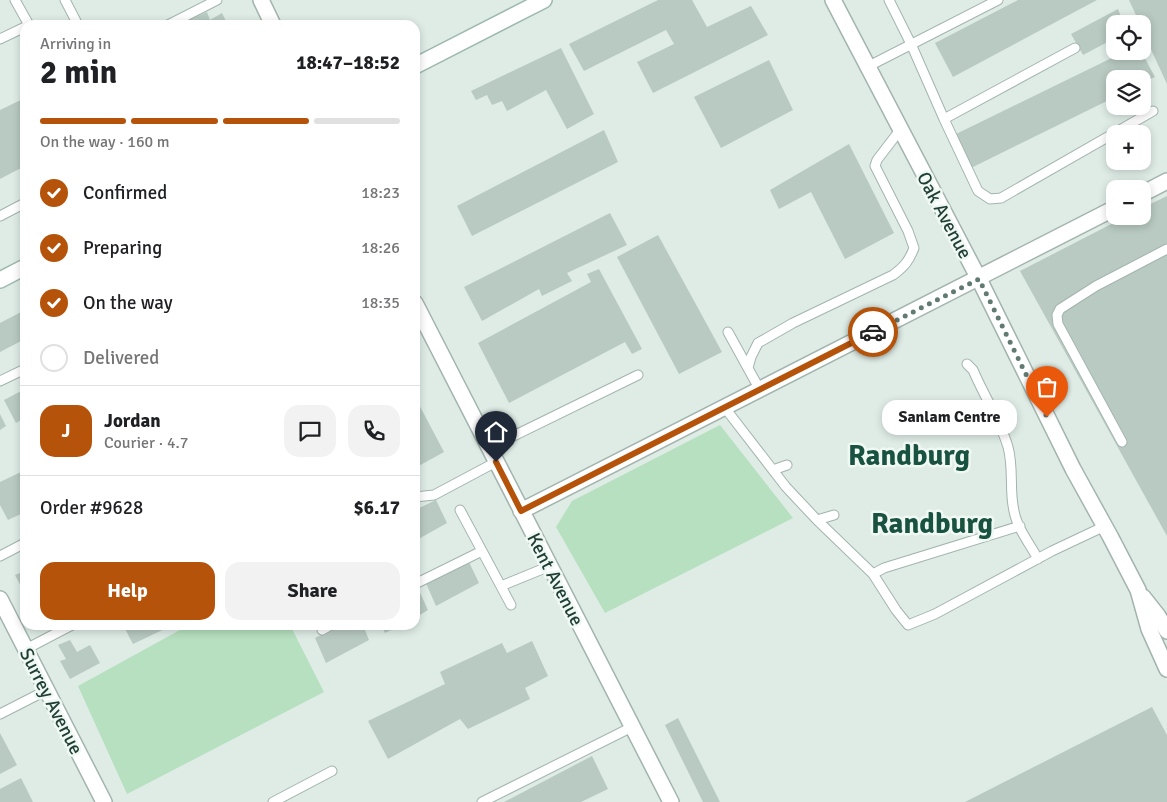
<!DOCTYPE html>
<meta charset="utf-8">
<style>
body{margin:0;font-family:Signika,sans-serif;background:#f2f2f2;color:#202124;height:100vh;display:flex;flex-direction:column;font-size:19px;white-space:nowrap}
*{box-sizing:border-box;margin:0}
p{font-size:16px;color:#757577}
.icon{flex:none;width:28px;height:28px;fill:none;stroke:currentColor;stroke-width:2;stroke-linecap:round;stroke-linejoin:round}
.map{position:relative;flex:1;overflow:hidden}
.drawer{position:absolute;left:20px;top:20px;width:400px;height:610px;display:flex;flex-direction:column;background:#fff;border-radius:15px;box-shadow:0 2px 8px #0003}
.drawer>*{flex:none}
.buttons{position:absolute;left:1106px;top:15px;display:grid;gap:10px}
.buttons a{display:grid;place-items:center;width:45px;height:45px;border-radius:10px;background:#fff;box-shadow:0 2px 8px #0003;font-size:25px}
.pin{position:absolute;display:grid;place-items:center;width:42px;height:42px;color:#fff;margin:-51px -21px;border-radius:50% 50% 50% 0;rotate:-45deg;box-shadow:0 0 5px #0007}
.pin .icon{rotate:45deg}
.courier{position:absolute;display:grid;place-items:center;width:50px;height:50px;margin:-25px;border:4px solid #b45309;border-radius:50%;background:#fff;color:#222;box-shadow:0 1px 6px #0007}
.bubble{position:absolute;height:35px;border-radius:15px;background:#fff;box-shadow:0 2px 8px #0003;font-size:16px;font-weight:800;line-height:35px;text-align:center}
.summary em{font-style:normal;font-weight:800}
.summary div{display:flex;flex-direction:column-reverse}
.summary{display:flex;align-items:center;justify-content:space-between;height:85px;padding:0 20px}
h1{font-size:32px;font-weight:800;line-height:38px}
.bar{display:grid;grid-template-columns:repeat(4,1fr);gap:8px 5px;align-content:center;height:60px;padding:0 20px}
.bar i{height:6px;border-radius:4px;background:#e0e0e0}
.bar .current{background:#b45309}
.bar p{grid-column:span 4}
.line{display:flex;align-items:center;gap:12px;padding:0 20px;border-top:1px solid #e0e0e0}
.line div{flex:1}
.round{display:grid;place-items:center;flex:none;width:52px;height:52px;border-radius:15px;background:#f2f2f2}
ol{padding:0 20px;list-style:none}
li{display:flex;align-items:center;gap:15px;height:55px}
li p{margin-inline-start:auto}
li .icon{padding:5px;border-radius:50%;background:#b45309;color:#fff;stroke-width:4}
li:last-child{color:#757577}
li i{width:28px;height:28px;border:2px solid #e0e0e0;border-radius:50%}
.button{display:flex;gap:10px;margin-top:auto;padding:10px 20px}
.button a{flex:1;height:58px;border-radius:15px;background:#b45309;color:#fff;font-size:20px;font-weight:800;line-height:58px;text-align:center}
.button a+a{background:#f2f2f2;color:#202124}
.map>svg:first-child{display:block}
.green{fill:#b6e0bf}
.building{fill:#b8cac1}
.lines{fill:none;stroke-linecap:round;stroke-linejoin:round}
.lane-casing{stroke:#a2b4ad;stroke-width:11}
.street-casing{stroke:#a2b4ad;stroke-width:18}
.secondary-casing{stroke:#9db9ad;stroke-width:18}
.lane{stroke:#fff;stroke-width:9}
.street{stroke:#fff;stroke-width:15}
.secondary{stroke:#fff;stroke-width:15}
.done{stroke:#627b72;stroke-width:5;stroke-dasharray:0 9}
.route{stroke:#b45309;stroke-width:6}
.labels{text-anchor:middle;stroke-width:5;stroke-linejoin:round;paint-order:stroke}
.street-label{font-size:19px;fill:#1f3e34;stroke:#f0f8f4}
.town-label{font-size:29px;font-weight:bold;fill:#195240;stroke:#f0f8f4}
</style>
<div class="map">
<svg width="1167" height="802" viewBox="0 0 1167 802">
<rect width="100%" height="100%" fill="#dfece6"/>
<!-- green -->
<path class="green" d="M720,425L793,518L605,613L556,527L572,501Z
M189,625H290L324,692L127,794L78,686Z"/>
<!-- building -->
<path class="building" d="M658,0H692L707,27L751,6L768,35L653,93L637,62L674,44L666,30L584,71L569,44Z
M1018,0H1097L953,77L935,43Z
M1129,0H1167V84L1142,30V24H1140Z
M1118,9L1124,24H1115V38L1083,55L1071,34Z
M207,12L210,20L222,13L228,25H178Z
M561,48L594,114L567,129L546,90L507,111L502,101L492,105L487,95L476,100L471,91Z
M1126,51H1141L1155,77L1142,83V79H1115V97L971,168L956,134Z
M769,60L793,110L721,148L694,97Z
M25,98V171L19,169L0,179V110Z
M604,130L618,162L472,236L457,206Z
M849,144L894,233L845,259L811,192L779,209L770,190Z
M1167,196V536L1020,271L1127,216H1142V208Z
M610,213L627,245L567,273L572,281L542,296L539,289L482,321L464,287Z
M658,235L722,352L679,374L617,257Z
M599,269L642,349L632,354L625,342L509,403L478,343L591,282L587,274Z
M25,310V339L0,352V323Z
M25,389V418L16,423L4,400Z
M415,397L444,452L415,468Z
M0,414L6,426L0,430Z
M25,470V512L8,520L0,505V482Z
M436,500L447,523L415,541V510Z
M468,560L479,583L436,606L425,581Z
M25,571V594L15,575Z
M417,586L428,610L415,618V587Z
M123,625H173L133,644Z
M341,625H363L369,640L326,663L315,638Z
M381,625H401L385,633Z
M70,640L77,652L90,645L100,663L70,679L60,661L66,659L58,645Z
M532,641L548,676L525,688L530,699L468,729L460,719L388,759L368,721L445,684L440,672L502,643L507,653Z
M1152,707L1167,735V802H965Z
M678,718L720,802H703L665,725Z
M0,733L17,765L0,774Z
M592,756L608,789L581,802H504Z
M21,778L33,802H0V789Z"/>
<g class="lines">
<defs>
<path id="lane" d="M15,0L29,25
M65,0L78,25
M889,0L911,44L944,119L978,191L990,199L1001,198L1153,111
M168,25L217,0
M0,39L25,27
M867,67L998,0
M944,119L1075,48
M0,216L25,203
M728,332L760,390
M967,364L973,370C984,396 1000,420 1008,447C1014,469 1009,490 1014,511C1017,528 1030,544 1038,559
M748,368L751,357L758,343L793,323L893,275C904,267 909,261 914,248L908,231L875,166L877,160L900,130
M0,381L25,369
M725,408L786,487L817,520L873,574L896,610L908,625L935,614L1052,551L1105,526
M1122,442L1058,324L1057,315L1060,309L1096,286L1167,249
M489,448L638,375
M773,470L787,465
M415,497L434,495L496,462
M460,510L511,605
M817,520L834,515
M0,556L25,543
M873,574L884,568L1020,526
M415,584L482,551
M501,586L550,566
M322,630L331,625
M26,649L72,625
M0,714L47,690
M273,802L332,771
M482,802L632,727"/>
<path id="street" d="M261,0L273,25
M833,0L979,279L1073,469L1110,536L1138,590L1149,629L1167,669
M1142,194L1167,181
M415,303L671,802
M521,511L1115,208
M1143,597L1158,616L1167,631
M0,599L104,802"/>
<path id="secondary" d="M415,66L544,0
M0,280L25,267"/>
</defs>
<!-- lane casing -->
<use href="#lane" class="lane-casing"/>
<!-- street casing -->
<use href="#street" class="street-casing"/>
<!-- secondary casing -->
<use href="#secondary" class="secondary-casing"/>
<!-- lane -->
<use href="#lane" class="lane"/>
<!-- street -->
<use href="#street" class="street"/>
<!-- secondary -->
<use href="#secondary" class="secondary"/>
</g>
<g class="lines">
<!-- done -->
<path class="done" d="M873,332L979,279L1047,417"/>
<!-- route -->
<path class="route" d="M496,462L521,511L873,332"/>
</g>
<g class="labels">
<!-- street labels -->
<g class="street-label">
<text transform="translate(945 215) rotate(62)" y="7">Oak Avenue</text>
<text transform="translate(556 579) rotate(63)" y="7">Kent Avenue</text>
<text transform="translate(52 701) rotate(63)" y="7">Surrey Avenue</text>
</g>
<!-- town labels -->
<g class="town-label">
<text x="909" y="465">Randburg</text>
<text x="932" y="533">Randburg</text>
</g>
</g>
</svg>
<div class="buttons">
<a><svg class="icon" aria-label="locate" viewBox="0 0 24 24"><circle cx="12" cy="12" r="6"/><path d="M12 2v4M12 18v4M2 12h4M18 12h4"/></svg></a>
<a><svg class="icon" aria-label="layers" viewBox="0 0 24 24"><path d="M12 4l9 5-9 5-9-5zM3 14l9 5 9-5"/></svg></a>
<a>+</a>
<a>−</a>
</div>
<div class="pin" style="left:1047px;top:417px;background:#ea580c"><svg class="icon" aria-label="bag" viewBox="0 0 24 24"><path d="M5 8h14l-1 12H6zM9 8a3 3 0 0 1 6 0"/></svg></div>
<div class="pin" style="left:496px;top:462px;background:#1f2937"><svg class="icon" aria-label="home" viewBox="0 0 24 24"><path d="M3 11l9-7 9 7M6 9v11h12V9"/></svg></div>
<div class="courier" style="left:873px;top:332px"><svg class="icon" aria-label="car" viewBox="0 0 24 24"><path d="M5 17H2v-5l4-1 3-4h7l3 4 3 1v5h-3M9 17h6M6 11h13"/><circle cx="7" cy="17" r="2"/><circle cx="17" cy="17" r="2"/></svg></div>
<div class="bubble" style="left:882px;top:400px;width:135px">Sanlam Centre</div>
<section class="drawer">
<div class="summary"><div><h1>2 min</h1><p>Arriving in</p></div><em>18:47–18:52</em></div>
<div class="bar"><i class="current"></i><i class="current"></i><i class="current"></i><i></i><p>On the way · 160 m</p></div>
<ol>
<li><svg class="icon" aria-label="check" viewBox="0 0 24 24"><path d="M5 12l5 5 9-10"/></svg>Confirmed<p>18:23</p></li>
<li><svg class="icon" aria-label="check" viewBox="0 0 24 24"><path d="M5 12l5 5 9-10"/></svg>Preparing<p>18:26</p></li>
<li><svg class="icon" aria-label="check" viewBox="0 0 24 24"><path d="M5 12l5 5 9-10"/></svg>On the way<p>18:35</p></li>
<li><i></i>Delivered</li>
</ol>
<div class="line" style="height:90px"><b class="round" style="background:#b45309;color:#fff">J</b><div><b>Jordan</b><p>Courier · 4.7</p></div><a class="round"><svg class="icon" aria-label="chat" viewBox="0 0 24 24"><path d="M4 5h16v11H9l-5 4z"/></svg></a><a class="round"><svg class="icon" aria-label="phone" viewBox="0 0 24 24"><path d="M5 4h4l2 5-3 2q2 4 5 5l2-3 5 2v4C11 20 4 13 5 4z"/></svg></a></div>
<div class="line" style="height:65px"><div>Order #9628</div><b>$6.17</b></div>
<div class="button"><a>Help</a><a>Share</a></div>
</section>
</div>
